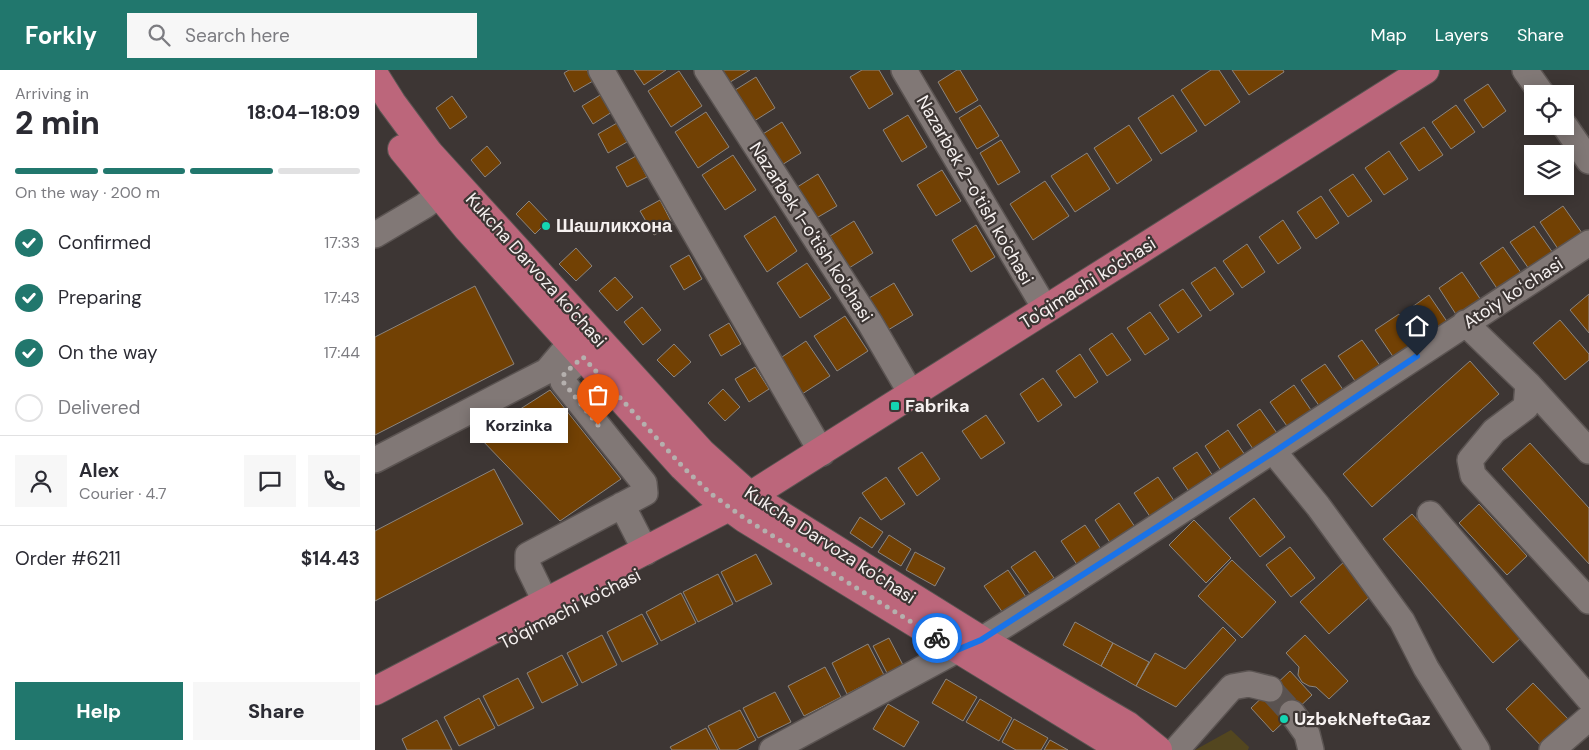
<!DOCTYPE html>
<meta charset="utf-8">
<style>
body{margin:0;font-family:"DM Sans",sans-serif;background:#f7f7f7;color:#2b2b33;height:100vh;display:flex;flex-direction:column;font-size:19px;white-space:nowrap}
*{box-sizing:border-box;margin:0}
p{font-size:16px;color:#7c7c81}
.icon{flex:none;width:28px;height:28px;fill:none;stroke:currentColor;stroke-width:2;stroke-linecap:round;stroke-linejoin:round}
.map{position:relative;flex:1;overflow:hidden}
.side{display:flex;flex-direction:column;background:#fff;width:375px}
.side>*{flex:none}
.fabs{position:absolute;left:1149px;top:15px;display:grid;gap:10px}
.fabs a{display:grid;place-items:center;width:50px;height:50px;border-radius:0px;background:#fff;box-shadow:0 2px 12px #0003;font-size:25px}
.pin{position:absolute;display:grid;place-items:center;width:42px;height:42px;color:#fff;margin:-51px -21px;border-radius:50% 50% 50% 0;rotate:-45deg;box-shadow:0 0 5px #0007}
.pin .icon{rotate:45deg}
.courier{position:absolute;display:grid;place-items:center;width:50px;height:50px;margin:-25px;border:4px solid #1a73e8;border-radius:50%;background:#fff;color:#222;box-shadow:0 1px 6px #0007}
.bubble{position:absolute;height:35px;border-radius:0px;background:#fff;box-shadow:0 2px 12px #0003;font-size:16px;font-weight:800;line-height:35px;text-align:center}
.head em{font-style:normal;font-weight:800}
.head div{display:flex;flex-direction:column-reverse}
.head{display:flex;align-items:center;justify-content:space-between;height:85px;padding:0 15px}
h1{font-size:32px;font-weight:800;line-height:38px}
.bar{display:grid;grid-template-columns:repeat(4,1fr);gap:8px 5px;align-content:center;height:60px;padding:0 15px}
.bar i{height:6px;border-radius:4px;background:#e1e1e2}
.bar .active{background:#21776d}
.bar p{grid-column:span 4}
.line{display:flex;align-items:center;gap:12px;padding:0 15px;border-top:1px solid #e1e1e2}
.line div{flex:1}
.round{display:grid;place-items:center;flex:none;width:52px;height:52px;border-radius:0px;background:#f7f7f7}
ol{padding:0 15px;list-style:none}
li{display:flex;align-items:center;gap:15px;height:55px}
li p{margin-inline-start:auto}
li .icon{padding:5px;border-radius:50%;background:#21776d;color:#fff;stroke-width:4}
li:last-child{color:#7c7c81}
li i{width:28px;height:28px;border:2px solid #e1e1e2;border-radius:50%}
.primary-button{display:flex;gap:10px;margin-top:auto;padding:10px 15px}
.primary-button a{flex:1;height:58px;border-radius:0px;background:#21776d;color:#fff;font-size:20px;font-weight:800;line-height:58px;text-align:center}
.primary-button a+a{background:#f7f7f7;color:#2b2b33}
header{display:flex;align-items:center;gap:30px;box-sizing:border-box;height:70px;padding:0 25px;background:#21776d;color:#fff}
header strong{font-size:24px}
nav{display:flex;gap:28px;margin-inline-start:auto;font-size:18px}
.search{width:350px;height:45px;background:#f7f7f7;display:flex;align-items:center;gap:12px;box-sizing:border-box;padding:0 18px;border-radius:0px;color:#7c7c81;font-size:19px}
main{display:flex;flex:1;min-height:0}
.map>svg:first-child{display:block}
.green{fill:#53461f}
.building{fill:#724104;stroke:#8b857f}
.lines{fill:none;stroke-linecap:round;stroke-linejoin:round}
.minor-tunnel{stroke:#595250;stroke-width:25;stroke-dasharray:25 12;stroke-linecap:butt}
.minor-casing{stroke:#5b5452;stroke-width:28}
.major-casing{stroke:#5b5452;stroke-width:30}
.minor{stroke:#817876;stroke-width:25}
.major{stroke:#bc667b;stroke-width:28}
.done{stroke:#b5b0ae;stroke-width:5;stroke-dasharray:0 9}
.route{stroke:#1a73e8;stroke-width:6}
.poi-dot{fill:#14d5b3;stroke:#3d3634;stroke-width:2}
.labels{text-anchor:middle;stroke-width:4.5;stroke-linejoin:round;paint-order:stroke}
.street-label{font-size:18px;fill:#f6f1f0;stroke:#3d3634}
.poi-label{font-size:18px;font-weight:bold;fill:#f6f1f0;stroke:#3d3634;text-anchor:start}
</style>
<header>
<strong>Forkly</strong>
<div class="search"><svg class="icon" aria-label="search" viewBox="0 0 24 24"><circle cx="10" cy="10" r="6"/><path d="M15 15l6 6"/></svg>Search here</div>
<nav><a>Map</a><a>Layers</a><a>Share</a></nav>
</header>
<main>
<section class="side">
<div class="head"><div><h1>2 min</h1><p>Arriving in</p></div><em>18:04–18:09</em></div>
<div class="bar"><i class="active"></i><i class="active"></i><i class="active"></i><i></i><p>On the way · 200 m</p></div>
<ol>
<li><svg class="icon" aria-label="check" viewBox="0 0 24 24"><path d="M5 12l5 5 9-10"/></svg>Confirmed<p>17:33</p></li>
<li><svg class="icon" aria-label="check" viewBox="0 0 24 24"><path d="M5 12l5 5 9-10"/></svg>Preparing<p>17:43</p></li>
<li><svg class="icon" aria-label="check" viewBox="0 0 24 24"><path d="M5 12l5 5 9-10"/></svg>On the way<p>17:44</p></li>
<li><i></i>Delivered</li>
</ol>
<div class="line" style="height:90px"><a class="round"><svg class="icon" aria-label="person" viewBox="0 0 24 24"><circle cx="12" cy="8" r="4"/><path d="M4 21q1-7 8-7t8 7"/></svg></a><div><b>Alex</b><p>Courier · 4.7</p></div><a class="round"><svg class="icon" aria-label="chat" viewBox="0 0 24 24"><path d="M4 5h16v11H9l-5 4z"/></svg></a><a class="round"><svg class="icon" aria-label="phone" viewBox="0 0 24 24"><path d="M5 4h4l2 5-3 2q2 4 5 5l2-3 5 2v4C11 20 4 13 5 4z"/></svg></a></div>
<div class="line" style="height:65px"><div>Order #6211</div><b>$14.43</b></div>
<div class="primary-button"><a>Help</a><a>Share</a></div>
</section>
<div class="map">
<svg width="1214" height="680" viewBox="0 0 1214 680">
<rect width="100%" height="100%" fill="#3d3634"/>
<!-- green -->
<path class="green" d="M856,660L874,677L873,680H820Z"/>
<!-- building -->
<path class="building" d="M194,0H212L218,11L199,22L189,3Z
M259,0H291L269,15Z
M344,0H375L352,14Z
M487,0H504L518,24L494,39L475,7Z
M582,0H585L603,30L581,43L563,12Z
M836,0H844L865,32L830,56L806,20Z
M857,0H908L909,2L874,25Z
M304,1L327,36L296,57L273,21Z
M381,7L400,38L376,53L357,22Z
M1113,14L1131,41L1108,58L1089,30Z
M227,24L237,42L218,54L207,36Z
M798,25L822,61L786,84L763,48Z
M77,26L92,47L75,59L61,38Z
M605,35L624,66L602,79L584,48Z
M1081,35L1100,62L1076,79L1057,52Z
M331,42L354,77L323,98L300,62Z
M533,45L552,77L527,92L508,60Z
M407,52L426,83L402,98L383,67Z
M242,53L252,72L233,83L223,64Z
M754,55L777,90L742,114L719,78Z
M1049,57L1068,85L1044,101L1025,73Z
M626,70L645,102L623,115L605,83Z
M112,76L126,93L110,107L96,90Z
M1014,81L1033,109L1009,125L990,98Z
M712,83L735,119L700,142L676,106Z
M358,85L381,120L350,140L327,105Z
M261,86L272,107L252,117L241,97Z
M567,100L586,131L561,146L542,115Z
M443,104L462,136L438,150L419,119Z
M978,104L997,131L973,147L954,120Z
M670,111L694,146L658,170L635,134Z
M946,126L964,153L941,169L922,142Z
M285,130L298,155L279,165L265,141Z
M154,131L173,151L160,164L141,144Z
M1188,136L1207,163L1183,179L1165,152Z
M400,146L422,181L392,202L369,166Z
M908,150L926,178L903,194L884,167Z
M479,151L498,183L474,198L455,166Z
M601,155L620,187L596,202L577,170Z
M1159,156L1178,183L1154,199L1135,172Z
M872,174L890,202L867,218L848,191Z
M1128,177L1147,204L1123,220L1105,193Z
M201,178L217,196L201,211L184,194Z
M314,185L327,209L309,220L295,196Z
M432,193L456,228L425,248L402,213Z
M840,197L859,224L835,241L816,213Z
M1087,202L1106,230L1082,246L1064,218Z
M240,207L258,227L242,241L224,221Z
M519,213L538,245L513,260L494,228Z
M100,216L139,294L0,365V267Z
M808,219L827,246L803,263L784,235Z
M1214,224V263L1195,240Z
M1054,225L1073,253L1049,269L1030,242Z
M267,237L286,260L268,275L249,252Z
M775,242L794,269L770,285L752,258Z
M1024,244L1043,271L1019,288L1000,260Z
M470,246L493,281L462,301L439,266Z
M1185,250L1214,284V290L1190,310L1158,273Z
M354,253L366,274L346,286L334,265Z
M737,263L756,290L732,306L714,279Z
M987,270L1006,297L982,314L963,286Z
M431,271L455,306L424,326L401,291Z
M299,274L316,292L299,307L282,290Z
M705,284L723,312L700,328L681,301Z
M1095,291L1124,324L997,437L968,404Z
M950,294L969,321L945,337L926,310Z
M380,297L394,319L374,332L360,309Z
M668,308L687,335L663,352L645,324Z
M919,315L938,343L914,359L895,332Z
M348,319L365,337L350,351L333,333Z
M175,320L246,409L185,451L103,366Z
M885,339L904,366L880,382L862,355Z
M611,345L630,373L606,389L587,361Z
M853,360L872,388L848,404L830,376Z
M1155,373L1214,438V494L1127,399Z
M547,382L565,409L542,426L523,398Z
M822,382L840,409L817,426L798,398Z
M119,399L148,454L0,531V461Z
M511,407L530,434L506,450L487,423Z
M783,407L802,435L778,451L759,423Z
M879,428L910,467L885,487L854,448Z
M744,433L762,460L738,477L720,450Z
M1104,434L1152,486L1132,505L1084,453Z
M1037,444L1146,568L1118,593L1008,469Z
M485,447L508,462L497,478L475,463Z
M819,450L856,488L831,513L794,475Z
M710,455L728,482L705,499L686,471Z
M514,465L536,479L526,496L503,482Z
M915,477L940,508L916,527L891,495Z
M660,481L679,508L655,524L636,497Z
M540,482L570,498L560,516L531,500Z
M381,484L397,514L361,532L346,502Z
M857,490L901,532L867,568L823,526Z
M970,491L999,523L954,564L925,532Z
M633,500L651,527L628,543L609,516Z
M343,504L358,534L323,552L308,522Z
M306,523L321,553L286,571L271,542Z
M267,544L283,574L247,592L232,562Z
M700,552L738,573L726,596L688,575Z
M848,557L861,570L801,637L761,616L780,583L810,599Z
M227,565L242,595L207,613L192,583Z
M930,565L973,611L954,629L941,617L934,616L927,612L923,605L924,597L911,583Z
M514,568L528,595L512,603L498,576Z
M738,573L774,592L761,616L726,596Z
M493,574L509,605L472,624L457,593Z
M187,585L203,615L167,633L152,603Z
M450,597L466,627L429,646L413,616Z
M915,601L937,625L898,662L876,638Z
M143,608L159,638L123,656L108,626Z
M571,609L602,627L588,651L557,633Z
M1158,613L1196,652L1169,679L1131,639Z
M400,622L416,652L383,668L368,638Z
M104,628L120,658L84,676L69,647Z
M605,629L637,648L624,671L591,652Z
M513,634L544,652L529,677L498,659Z
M365,640L381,670L362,680H345L333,656Z
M639,649L673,668L666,680H641L627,672Z
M62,650L77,680H32L27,669Z
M331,658L343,680H297L295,677Z
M675,670L693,680H669Z"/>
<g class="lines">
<!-- minor-tunnel -->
<path class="minor-tunnel" d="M895,619L917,643"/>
<defs>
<path id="minor" d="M226,0L447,383
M332,0L495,253L537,325
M529,0L671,240
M1150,0L1167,24
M1190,56L1214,91
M0,165L49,136L81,113
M1090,253L1153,314L1214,381
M1153,314L1151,337L1119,361L1095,390L1098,405L1214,531
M899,382L943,436L1027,551L1051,598L1102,680
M0,390L172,301L193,276
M247,435L271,482
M1055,444L1214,629
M171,533L153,496V485L270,423L269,413L188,312L189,304L208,287
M917,643L932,664L936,680
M397,680L582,580L606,570L687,519L1214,173
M801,680L857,617L874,614L895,619
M1177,680L1214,648"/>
<path id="major" d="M0,6L17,33L54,83L327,383L375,426L606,570L752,655L783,680
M27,79L92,158L308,397L335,423L369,448L748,680
M0,621L375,426L1050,0"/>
</defs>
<!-- minor casing -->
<use href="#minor" class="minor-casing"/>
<!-- major casing -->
<use href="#major" class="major-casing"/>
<!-- minor -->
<use href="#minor" class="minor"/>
<!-- major -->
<use href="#major" class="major"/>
</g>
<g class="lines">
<!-- done -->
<path class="done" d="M223,355L188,312L189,304L208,287L308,397L335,423L369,448L562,568"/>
<!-- route -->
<path class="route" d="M562,568L582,580L606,570L899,382L1042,286"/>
</g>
<!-- markers -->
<g class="poi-dot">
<circle cx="171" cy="156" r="5"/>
<rect x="515" y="331" width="10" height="10" rx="2.5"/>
<circle cx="909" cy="649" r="5"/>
</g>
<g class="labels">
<!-- street labels -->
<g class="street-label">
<text transform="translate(600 120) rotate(60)" y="6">Nazarbek 2-o'tish ko'chasi</text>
<text transform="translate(436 162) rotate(57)" y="6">Nazarbek 1-o'tish ko'chasi</text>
<text transform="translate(161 200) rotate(48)" y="6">Kukcha Darvoza ko'chasi</text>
<text transform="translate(713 213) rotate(-32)" y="6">To'qimachi ko'chasi</text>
<text transform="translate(1138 223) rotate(-33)" y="6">Atoiy koʻchasi</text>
<text transform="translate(455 475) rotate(33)" y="6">Kukcha Darvoza ko'chasi</text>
<text transform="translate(195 539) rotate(-27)" y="6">To'qimachi ko'chasi</text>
</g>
<!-- poi labels -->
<g class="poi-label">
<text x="181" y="162">Шашликхона</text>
<text x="530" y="342">Fabrika</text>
<text x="919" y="655">UzbekNefteGaz</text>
</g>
</g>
</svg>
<div class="fabs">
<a><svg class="icon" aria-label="locate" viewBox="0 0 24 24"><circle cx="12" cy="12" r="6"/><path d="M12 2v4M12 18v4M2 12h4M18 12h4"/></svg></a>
<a><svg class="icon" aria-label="layers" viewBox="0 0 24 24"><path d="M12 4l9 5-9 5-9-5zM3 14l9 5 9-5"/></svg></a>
</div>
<div class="pin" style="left:223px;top:355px;background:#ea580c"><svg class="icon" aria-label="bag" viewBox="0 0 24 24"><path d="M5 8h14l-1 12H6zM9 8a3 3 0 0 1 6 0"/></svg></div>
<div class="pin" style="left:1042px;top:286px;background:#1f2937"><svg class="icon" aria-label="home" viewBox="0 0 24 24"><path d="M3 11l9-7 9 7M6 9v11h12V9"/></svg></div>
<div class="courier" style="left:562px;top:568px"><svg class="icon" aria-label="bike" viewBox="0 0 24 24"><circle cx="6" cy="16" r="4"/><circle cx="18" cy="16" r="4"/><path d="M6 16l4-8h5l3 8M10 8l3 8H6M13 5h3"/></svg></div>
<div class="bubble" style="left:95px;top:338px;width:98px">Korzinka</div>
</div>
</main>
